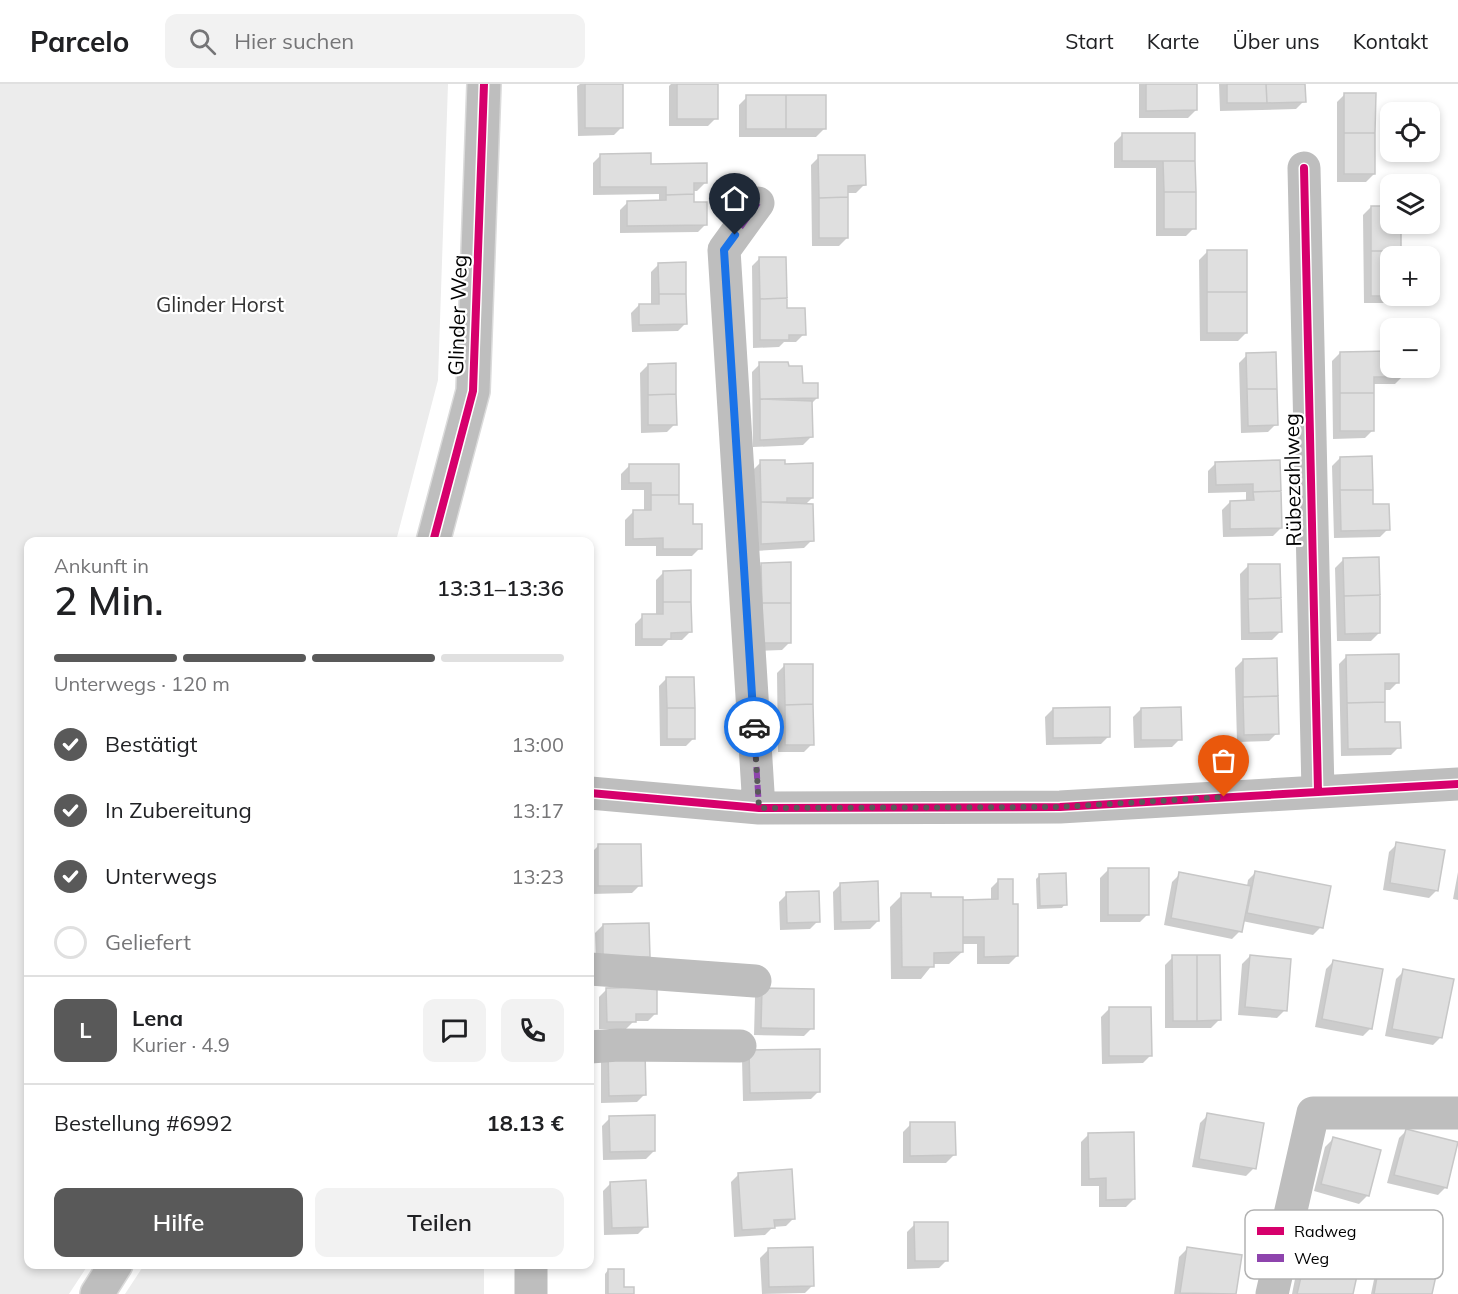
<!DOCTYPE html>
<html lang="de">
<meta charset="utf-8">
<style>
body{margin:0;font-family:Mulish,sans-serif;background:#f2f2f2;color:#202124;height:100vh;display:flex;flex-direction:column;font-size:22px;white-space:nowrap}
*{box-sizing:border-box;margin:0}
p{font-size:20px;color:#757577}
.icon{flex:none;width:33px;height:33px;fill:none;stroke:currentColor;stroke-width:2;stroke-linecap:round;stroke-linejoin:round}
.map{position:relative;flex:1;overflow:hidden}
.side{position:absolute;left:24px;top:453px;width:570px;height:732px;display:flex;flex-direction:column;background:#fff;border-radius:12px;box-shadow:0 3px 9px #0003}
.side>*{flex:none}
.tools{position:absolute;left:1380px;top:18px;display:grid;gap:12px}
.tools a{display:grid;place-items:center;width:60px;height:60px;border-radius:12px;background:#fff;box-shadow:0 3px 9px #0003;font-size:30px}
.pin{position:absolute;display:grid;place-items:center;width:51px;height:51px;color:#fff;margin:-62px -26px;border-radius:50% 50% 50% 0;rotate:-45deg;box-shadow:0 0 6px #0007}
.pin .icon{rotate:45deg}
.courier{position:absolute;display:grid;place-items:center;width:60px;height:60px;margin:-30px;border:4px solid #1a73e8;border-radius:50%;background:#fff;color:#222;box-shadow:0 2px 8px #0007}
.overview em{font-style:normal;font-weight:600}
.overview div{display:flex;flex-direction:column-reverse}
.overview{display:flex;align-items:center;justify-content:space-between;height:102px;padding:0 30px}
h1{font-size:39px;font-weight:600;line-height:45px}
.bar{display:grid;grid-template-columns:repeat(4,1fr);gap:9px 6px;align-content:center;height:72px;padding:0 30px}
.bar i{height:8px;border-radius:4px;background:#e0e0e0}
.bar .selected{background:#595959}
.bar p{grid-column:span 4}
.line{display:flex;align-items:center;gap:15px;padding:0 30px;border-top:2px solid #e0e0e0}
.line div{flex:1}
.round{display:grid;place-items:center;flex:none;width:63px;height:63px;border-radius:12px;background:#f2f2f2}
ol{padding:0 30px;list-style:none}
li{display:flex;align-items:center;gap:18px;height:66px}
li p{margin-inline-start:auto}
li .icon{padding:6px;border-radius:50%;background:#595959;color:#fff;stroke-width:4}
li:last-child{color:#757577}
li i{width:33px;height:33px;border:3px solid #e0e0e0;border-radius:50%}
.primary-button{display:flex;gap:12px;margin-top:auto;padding:12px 30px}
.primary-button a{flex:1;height:69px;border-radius:12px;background:#595959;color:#fff;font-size:24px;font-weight:600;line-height:69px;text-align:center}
.primary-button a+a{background:#f2f2f2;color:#202124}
header{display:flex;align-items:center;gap:36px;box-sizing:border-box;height:84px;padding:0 30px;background:#fff;border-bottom:2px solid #e0e0e0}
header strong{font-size:28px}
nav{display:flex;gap:33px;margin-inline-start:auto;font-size:21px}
.search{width:420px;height:54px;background:#f2f2f2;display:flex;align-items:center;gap:15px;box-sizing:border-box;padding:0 21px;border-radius:12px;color:#757577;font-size:22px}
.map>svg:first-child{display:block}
.green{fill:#ececec}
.shadow{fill:#0003}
.building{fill:#dfdfdf;stroke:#c7c7c7;stroke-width:1.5}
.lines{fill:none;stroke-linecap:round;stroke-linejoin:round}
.major-casing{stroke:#dbdbdb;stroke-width:36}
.minor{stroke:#bebebe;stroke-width:33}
.major{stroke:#bebebe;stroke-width:33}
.quiet{stroke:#8e44ad;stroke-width:6;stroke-dasharray:12 6;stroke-linecap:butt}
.cycleway-casing{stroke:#fff;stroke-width:11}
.cycleway{stroke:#d6006c;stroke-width:8}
.done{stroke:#595959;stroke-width:6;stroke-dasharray:0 10.8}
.route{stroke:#1a73e8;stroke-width:8}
.labels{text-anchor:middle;stroke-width:4.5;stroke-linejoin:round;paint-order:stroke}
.park-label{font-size:21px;fill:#333;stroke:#fff}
.street-label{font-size:21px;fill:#000;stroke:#fff}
.key{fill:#fff;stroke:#b2b2b2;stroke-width:1.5}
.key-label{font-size:16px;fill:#000}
</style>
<header>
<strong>Parcelo</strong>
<div class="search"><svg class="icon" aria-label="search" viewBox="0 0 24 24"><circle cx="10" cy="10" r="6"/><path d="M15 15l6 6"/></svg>Hier suchen</div>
<nav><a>Start</a><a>Karte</a><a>Über uns</a><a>Kontakt</a></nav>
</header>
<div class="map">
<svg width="1458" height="1210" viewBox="0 0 1458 1210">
<rect width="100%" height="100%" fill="#fff"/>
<!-- green -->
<path class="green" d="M0,0H448L438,296L396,457L28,458V1180L88,1181L69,1210H0Z
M144,1181H484V1210H125Z"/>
<!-- shadow -->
<path class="shadow" d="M580,0H621L622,43L614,51L578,52L577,2Z
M671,0H716V34L708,42H669V2Z
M1139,0H1195L1196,26L1188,34H1139Z
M1219,0H1304V17L1296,25L1220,27Z
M1345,10L1374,90L1366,98H1337V18Z
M747,13L824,45L816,53H739V21Z
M1194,50V144L1186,152H1156V84H1114V59L1122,51Z
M601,71L705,99L697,107H693V120L706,140L698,148L620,149V126L628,118H659V110L593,111V79Z
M819,73L864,101L856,109H846L847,154L839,162H812L811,81Z
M1371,123H1390V140H1400V172H1390V212H1400L1392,219H1364L1363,131Z
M1207,168L1246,249L1238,257H1200L1199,176Z
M760,174L785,226L804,250L796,258H784L779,263L753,264L752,182Z
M659,180L686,239L678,247L632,248L631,229L639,221H651V188Z
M1340,269H1390V284H1403V292L1395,300H1372L1373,346L1365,354L1333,355L1332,277Z
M1247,271L1276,340L1268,348L1241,349L1239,279Z
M760,280L801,300L817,314L811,320V353L803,361L753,363L752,288Z
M648,281L675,340L667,348L641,349L640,289Z
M1340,374L1388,445L1380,453L1334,454L1332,382Z
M761,378L784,381L812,414L804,422L812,456L804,464L754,467L753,386Z
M1279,378L1281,444L1273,452L1223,453L1222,426L1230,418H1246V408L1208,409V387L1216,379Z
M629,382H678V421L691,442L700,464L692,472H656V462H625V436L633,428H644V406H621V390Z
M1343,476L1379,549L1371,557H1337L1335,484Z
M762,480L790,558L782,566L755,567L754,488Z
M1248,482L1280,548L1272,556H1241L1240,490Z
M664,488L690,548L682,556H668L662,562H635V540L643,532H656V496Z
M1347,572L1398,598L1390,606H1383L1384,640L1399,663L1391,671L1341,672L1339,580Z
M1243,576L1277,649L1269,657L1237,658L1235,584Z
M785,581L812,660L804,668H778L777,589Z
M667,594L694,654L686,662H660L659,602Z
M1053,625L1109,652L1101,660L1046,661L1045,633Z
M1141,625L1180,655L1172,663L1134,664L1133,633Z
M1397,760L1437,806L1429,814L1383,806L1389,768Z
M598,762L640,801L632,809L591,810L590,770Z
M1108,786L1148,830L1140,838H1100V794Z
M1256,788L1321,843L1313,851L1242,837L1240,847L1232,855L1164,841L1172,798L1180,790L1247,802L1248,796Z
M1458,788V816L1453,815Z
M1040,791L1065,820L1062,824L1037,825L1036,795Z
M999,796L1017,872L1009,880H977V860H962V868L949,880H933L921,895H891L890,823L902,811L961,817H991V804Z
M841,800L878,837L870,845L834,846L833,808Z
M787,810L818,837L810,845L780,846L779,818Z
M603,841H648L596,881L595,849Z
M1250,872L1285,926L1277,934L1238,931L1242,880Z
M1173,873L1219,936L1211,944H1165V881Z
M1334,877L1371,944L1363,952L1315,943L1326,885Z
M1404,887L1441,953L1433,961L1385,952L1396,895Z
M607,905L656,929L648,937H634L626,945H599V913Z
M763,905L812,944L804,952L754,951L755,913Z
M1109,925L1151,971L1143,979L1102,980L1101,933Z
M750,967L819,1007L811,1015L743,1017L742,975Z
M609,968L645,1010L637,1018L601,1019V976Z
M1208,1031L1254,1084L1246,1092L1192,1083L1200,1039Z
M610,1034L654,1067L646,1075L603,1076L602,1042Z
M911,1040L954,1071L946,1079H903V1048Z
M1407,1046L1446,1103L1438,1111L1387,1099L1399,1054Z
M1089,1050L1134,1115L1126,1123H1099V1102H1081V1058Z
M1333,1055L1379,1067L1367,1112L1359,1120L1314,1107L1325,1063Z
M739,1090L794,1134L786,1142L773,1143L765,1151L734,1153L731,1098Z
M611,1099L646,1142L638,1150L604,1151L603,1107Z
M915,1140L947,1176L939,1184L907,1185V1148Z
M1187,1165L1240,1173L1235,1210H1174L1179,1173Z
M768,1166L813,1201L805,1209L762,1210L760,1174Z
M1305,1177L1351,1210H1292L1297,1185Z
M1381,1178L1431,1210H1371L1377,1181Z
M608,1186L622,1204L632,1210H605V1190Z"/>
<!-- building -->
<path class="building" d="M585,0H623V44H585Z
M677,0H718V35H677Z
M1146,0H1197V26L1146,27Z
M1227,0H1266L1267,19H1227Z
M1266,0H1305L1306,18L1267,19Z
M1344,9H1376L1375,49H1344Z
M746,11H786V45H746Z
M786,11H826V45H786Z
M1122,49H1195V77H1122Z
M1344,49H1375V90H1344Z
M651,69V80L707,79V99H694V110L666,111V103H600V70Z
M818,71H865L866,101L848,102V113L819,114Z
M1163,77H1195L1196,108H1164Z
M1164,108H1196V145H1164Z
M694,110V118H707V141L627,142V117L666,116V111Z
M848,113V154H819V114Z
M1371,122H1390V140H1401V167H1371Z
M1207,166H1247V208H1207Z
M1371,167H1401V172H1390V212H1402H1371Z
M759,173H786L787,214L760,215Z
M686,178V210H659L658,179Z
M1207,208H1247V249H1207Z
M659,210H686L687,240L639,241V220H659Z
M787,214V224H805L806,251H789V256H760V215Z
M1390,267V284H1404L1405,293H1374V309H1340V268Z
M1276,268L1277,305H1247L1246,269Z
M759,278H788L789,282H802L803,299H818V314L760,315Z
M676,279V310L648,311V280Z
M1247,305H1277L1278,341L1248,342Z
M1340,309H1374V347H1340Z
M676,310L677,341H648V311Z
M760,315L812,317L813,353L760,356Z
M1372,372L1373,406H1340V373Z
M760,376H785V380L813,379V414H787V418H761Z
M1280,376L1281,407L1253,408V400L1216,401L1215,378Z
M629,380H679V411H651V399H629Z
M1340,406H1373V420H1389L1390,446L1341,447Z
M1281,407L1282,444L1230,445V417L1254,416L1253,408Z
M651,411H679V420H693V440H702V465H663V454L633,455V426H651Z
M761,418L813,420L814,457L761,460Z
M1379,473L1380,511L1344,512L1343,474Z
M791,478V519H762L761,479Z
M1248,480H1280L1281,514L1248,515Z
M691,486V518H663V487Z
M1380,511V549L1345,550L1344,512Z
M1281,514L1282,548L1249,549L1248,515Z
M663,518H691L692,548L671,549V555H642V530H663Z
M762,519H791V559H762Z
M1399,570V599H1385V618L1347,619L1346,571Z
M1277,574L1278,612L1243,613V575Z
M784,580H813V620L785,621Z
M666,593H694L695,624H667Z
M1278,612L1279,650L1244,651L1243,613Z
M1385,618V638H1400L1401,664L1348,665L1347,619Z
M813,620L814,661H785V621Z
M1110,623V653L1053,654V624Z
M1181,623L1182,656H1141V624Z
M667,624H695V655H667Z
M1396,758L1445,766L1438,807L1390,799Z
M598,760H641L642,802H598Z
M1108,784H1149V831H1108Z
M1255,787L1331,802L1323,844L1247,829Z
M1179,788L1251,802L1242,848L1171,834Z
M1066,789L1067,821L1040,822L1039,790Z
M998,795H1013V820H1018V872L984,873V853H963V816L998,815Z
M878,797L879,837L841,838L840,799Z
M819,807L820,838L787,839L786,808Z
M901,809H931V813H963V868L934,869V883H902Z
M649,839L650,873H603V840Z
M1172,871H1197V937H1173Z
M1197,871H1220L1221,936L1197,937Z
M1250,871L1291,875L1287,927L1245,923Z
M1333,876L1383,885L1372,945L1322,935Z
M1403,885L1454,895L1442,954L1392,945Z
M657,903V930H636V938H607L606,904Z
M762,904L814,905V945L761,944Z
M1109,923H1151L1152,972H1109Z
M820,965V1008L750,1009L749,966Z
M645,966L646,1011L609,1012L608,967Z
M1207,1029L1264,1039L1256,1085L1199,1075Z
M655,1031V1067L610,1068L609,1032Z
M910,1038H955L956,1071L910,1072Z
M1406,1045L1458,1058L1447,1104L1394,1091Z
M1134,1048L1135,1115L1106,1116V1094L1089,1095L1088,1049Z
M1333,1053L1381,1066L1369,1112L1321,1100Z
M792,1085L795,1135L774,1136L775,1144L742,1146L738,1089Z
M646,1096L648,1143L612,1144L610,1098Z
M914,1138H948V1177H915Z
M813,1163L814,1202L769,1203L768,1164Z
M1187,1163L1242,1171L1236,1210L1180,1209Z
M1305,1176L1358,1187L1353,1210H1297Z
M1380,1176L1437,1187L1432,1210H1374Z
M608,1185H624V1203H634V1210H608Z"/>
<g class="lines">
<defs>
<path id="major" d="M433,458L473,307L484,0
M97,1210L116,1180"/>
</defs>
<!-- major casing -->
<use href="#major" class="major-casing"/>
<!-- minor -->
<path class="minor" d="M1304,84L1318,708
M758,119L724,166L759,724
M590,709L759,724L1060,723L1458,700
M590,885L755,897
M590,963L618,961L740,962
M531,1210V1180
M1272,1210L1313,1029H1458"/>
<!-- major -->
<use href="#major" class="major"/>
<!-- quiet -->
<path class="quiet" d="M758,119L724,166L759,724"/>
<defs>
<path id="cycleway" d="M1304,84L1318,708
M433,458L473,307L484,0
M590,709L759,724L1060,723L1458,700"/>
</defs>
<!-- cycleway casing -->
<use href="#cycleway" class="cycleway-casing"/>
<!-- cycleway -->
<use href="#cycleway" class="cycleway"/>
</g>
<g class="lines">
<!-- done -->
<path class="done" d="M754,643L759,724L1060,723L1224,713"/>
<!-- route -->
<path class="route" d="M735,151L724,166L754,643"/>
</g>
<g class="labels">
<!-- park labels -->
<g class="park-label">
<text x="220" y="228">Glinder Horst</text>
</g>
<!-- street labels -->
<g class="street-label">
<text transform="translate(458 231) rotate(-88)" y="7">Glinder Weg</text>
<text transform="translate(1293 396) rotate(-91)" y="7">Rübezahlweg</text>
</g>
</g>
<!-- legend -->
<rect x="1245" y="1126" width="198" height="69" rx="9" class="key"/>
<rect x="1257" y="1143" width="27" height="8" fill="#d6006c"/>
<rect x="1257" y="1170" width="27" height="8" fill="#8e44ad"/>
<g class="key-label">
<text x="1294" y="1153">Radweg</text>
<text x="1294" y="1180">Weg</text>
</g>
</svg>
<div class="tools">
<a><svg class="icon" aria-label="locate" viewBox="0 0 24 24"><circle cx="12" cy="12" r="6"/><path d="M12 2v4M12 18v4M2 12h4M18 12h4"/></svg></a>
<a><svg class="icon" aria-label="layers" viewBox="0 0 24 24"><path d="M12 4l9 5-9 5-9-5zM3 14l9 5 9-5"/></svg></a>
<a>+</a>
<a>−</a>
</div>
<div class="pin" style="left:1224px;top:713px;background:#ea580c"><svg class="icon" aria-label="bag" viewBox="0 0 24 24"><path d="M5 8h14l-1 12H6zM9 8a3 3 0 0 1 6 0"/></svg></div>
<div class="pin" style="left:735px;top:151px;background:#1f2937"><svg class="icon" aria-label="home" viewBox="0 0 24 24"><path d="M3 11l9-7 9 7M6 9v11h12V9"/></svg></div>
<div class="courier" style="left:754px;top:643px"><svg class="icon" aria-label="car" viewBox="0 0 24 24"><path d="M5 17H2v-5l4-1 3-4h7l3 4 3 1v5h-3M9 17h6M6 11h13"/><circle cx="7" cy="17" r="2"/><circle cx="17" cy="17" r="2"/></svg></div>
<section class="side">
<div class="overview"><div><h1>2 Min.</h1><p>Ankunft in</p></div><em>13:31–13:36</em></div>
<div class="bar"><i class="selected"></i><i class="selected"></i><i class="selected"></i><i></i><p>Unterwegs · 120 m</p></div>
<ol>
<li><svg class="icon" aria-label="check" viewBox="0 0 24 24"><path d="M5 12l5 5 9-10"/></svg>Bestätigt<p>13:00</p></li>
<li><svg class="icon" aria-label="check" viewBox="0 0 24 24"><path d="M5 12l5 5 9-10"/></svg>In Zubereitung<p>13:17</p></li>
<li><svg class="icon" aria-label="check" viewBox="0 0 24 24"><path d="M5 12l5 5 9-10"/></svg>Unterwegs<p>13:23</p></li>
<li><i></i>Geliefert</li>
</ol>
<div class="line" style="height:108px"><b class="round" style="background:#595959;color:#fff">L</b><div><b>Lena</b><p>Kurier · 4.9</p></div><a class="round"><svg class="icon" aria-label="chat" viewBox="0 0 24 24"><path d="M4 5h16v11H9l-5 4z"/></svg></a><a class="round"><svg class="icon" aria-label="phone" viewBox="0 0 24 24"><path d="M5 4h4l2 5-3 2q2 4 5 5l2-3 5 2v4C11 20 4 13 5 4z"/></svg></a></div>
<div class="line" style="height:78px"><div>Bestellung #6992</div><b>18.13 €</b></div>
<div class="primary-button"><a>Hilfe</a><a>Teilen</a></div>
</section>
</div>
